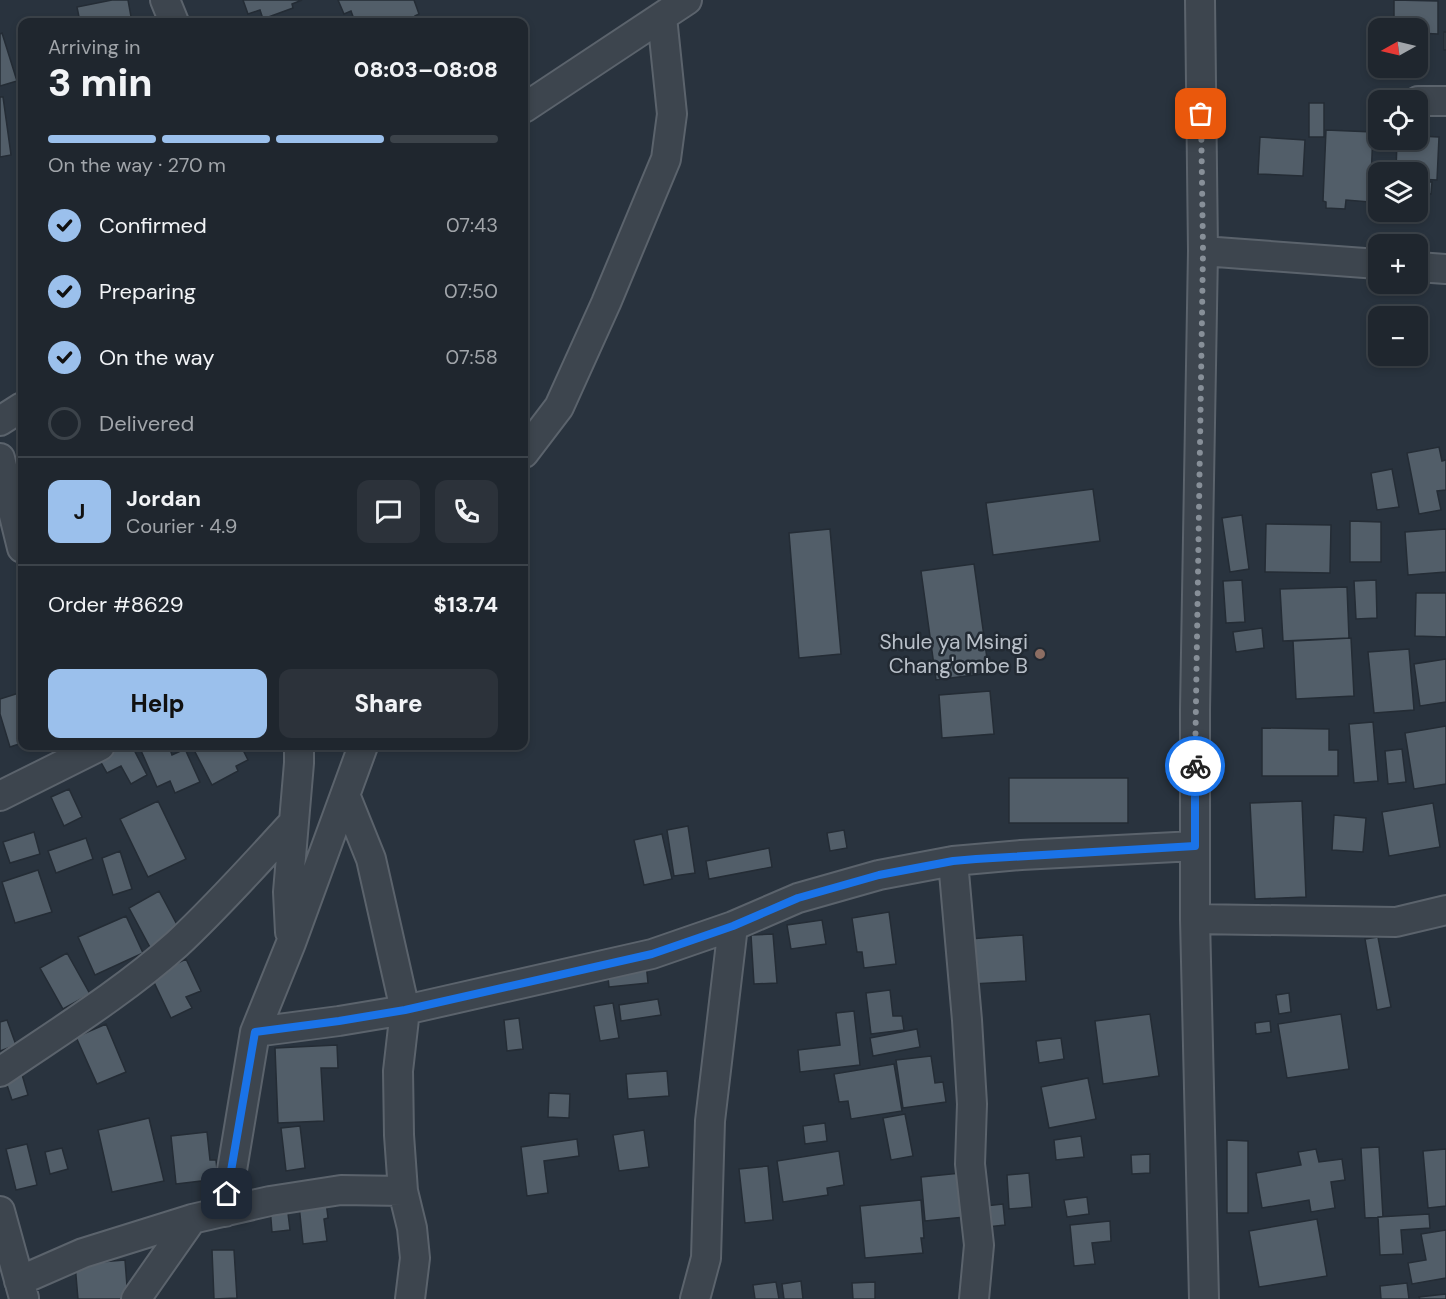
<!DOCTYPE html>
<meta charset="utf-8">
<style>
body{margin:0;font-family:"DM Sans",sans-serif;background:#2c323a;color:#f1f3f6;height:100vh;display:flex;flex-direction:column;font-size:22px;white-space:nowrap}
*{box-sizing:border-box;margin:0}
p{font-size:20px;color:#a1a5aa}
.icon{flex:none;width:33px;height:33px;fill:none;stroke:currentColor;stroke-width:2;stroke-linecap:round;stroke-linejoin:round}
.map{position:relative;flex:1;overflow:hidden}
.sheet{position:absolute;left:18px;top:18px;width:510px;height:732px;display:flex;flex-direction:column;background:#1f262e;border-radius:12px;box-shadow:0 3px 9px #0003,0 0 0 2px #3c434a}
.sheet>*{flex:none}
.needle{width:39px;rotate:262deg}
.buttons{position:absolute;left:1368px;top:18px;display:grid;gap:12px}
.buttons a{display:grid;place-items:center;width:60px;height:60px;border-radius:12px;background:#1f262e;box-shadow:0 3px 9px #0003,0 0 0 2px #3c434a;font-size:30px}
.pin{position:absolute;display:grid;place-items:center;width:51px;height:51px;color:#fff;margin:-26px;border-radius:12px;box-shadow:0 3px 9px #0006}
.courier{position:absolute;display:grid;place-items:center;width:60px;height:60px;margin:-30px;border:4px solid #1a73e8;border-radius:50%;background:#fff;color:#222;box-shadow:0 2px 8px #0007}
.overview em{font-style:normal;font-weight:800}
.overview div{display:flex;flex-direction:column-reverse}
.overview{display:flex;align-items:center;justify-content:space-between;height:102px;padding:0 30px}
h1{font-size:39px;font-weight:800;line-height:45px}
.bar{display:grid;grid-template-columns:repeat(4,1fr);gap:9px 6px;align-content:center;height:72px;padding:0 30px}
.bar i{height:8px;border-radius:4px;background:#3c434a}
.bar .on{background:#9bc0ec}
.bar p{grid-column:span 4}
.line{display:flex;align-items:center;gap:15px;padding:0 30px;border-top:2px solid #3c434a}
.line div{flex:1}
.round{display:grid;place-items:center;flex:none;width:63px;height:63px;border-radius:12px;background:#2c323a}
ol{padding:0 30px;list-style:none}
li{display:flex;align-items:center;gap:18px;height:66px}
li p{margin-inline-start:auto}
li .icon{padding:6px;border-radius:50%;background:#9bc0ec;color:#111;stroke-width:4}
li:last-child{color:#a1a5aa}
li i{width:33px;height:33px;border:3px solid #3c434a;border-radius:50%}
.button{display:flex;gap:12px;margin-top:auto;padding:12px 30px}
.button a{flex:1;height:69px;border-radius:12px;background:#9bc0ec;color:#111;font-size:24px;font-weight:800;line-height:69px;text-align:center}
.button a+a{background:#2c323a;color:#f1f3f6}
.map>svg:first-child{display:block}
.building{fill:#525e69;stroke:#242c35;stroke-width:1.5}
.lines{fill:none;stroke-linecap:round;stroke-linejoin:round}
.street-casing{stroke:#5b636c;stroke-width:32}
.street{stroke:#3d454e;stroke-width:28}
.done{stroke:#878f98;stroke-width:6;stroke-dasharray:0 10.8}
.route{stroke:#1a73e8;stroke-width:8}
.education-dot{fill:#8d6e63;stroke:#222a33;stroke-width:2}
.labels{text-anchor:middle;stroke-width:5;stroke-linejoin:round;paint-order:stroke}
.poi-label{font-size:21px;fill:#b9c0c9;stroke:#222a33;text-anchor:end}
</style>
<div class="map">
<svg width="1446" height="1299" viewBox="0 0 1446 1299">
<rect width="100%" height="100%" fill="#29333e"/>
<!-- building -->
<path class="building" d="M112,0H128L132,22H80L77,7Z
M243,0H302L292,4L293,8L263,19L260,10L248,14Z
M338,0H414L419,14L415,16L417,22H355L351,11L344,14Z
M1394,0L1438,1V34L1418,33V28H1401V26H1394Z
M75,18L76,22H53Z
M1444,32H1446V50H1444Z
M2,33L17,81L0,86V34Z
M22,35V58L18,36Z
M1418,37H1424V62H1418Z
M0,97H3L11,155L0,157Z
M1309,103H1324V137H1309Z
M1326,130L1373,132L1370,202L1346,200L1345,209L1326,208V202L1323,201Z
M1418,136L1439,137L1437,180L1418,179V172H1396L1397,140H1418Z
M1260,137L1305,140L1303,176L1258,174Z
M1418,182H1432L1431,194L1418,193Z
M1439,447L1442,461L1446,460V490L1437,491L1441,510L1419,514L1407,453Z
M1392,469L1399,507L1377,510L1371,473Z
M1093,489L1100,541L993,555L986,503Z
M1242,515L1249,569L1230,572L1222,518Z
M1350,521L1381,522V562H1350Z
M1266,524L1331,525L1330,573L1265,572Z
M830,529L841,654L799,658L789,533Z
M1446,529V572L1408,575L1405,532Z
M974,564L989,673L936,680L921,571Z
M1242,580L1245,622L1226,623L1223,581Z
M1376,580L1377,618L1356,619L1354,581Z
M1347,587L1349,638L1283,641L1280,589Z
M1416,593H1446V637L1415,636Z
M1262,628L1264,648L1236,652L1233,632Z
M1351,638L1354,696L1296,699L1293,641Z
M1409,649L1414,710L1374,713L1368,652Z
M1446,659V702L1420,706L1414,664Z
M990,691L994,734L942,738L939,695Z
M22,692V743L10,747L0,714V699Z
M1373,722L1378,781L1354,783L1349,724Z
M1446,726V784L1414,789L1405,733Z
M1262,728L1329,729V750H1338V776H1262Z
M124,746H132L147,775L131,784L121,766L107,773L99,759Z
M139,746H169L172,755L185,749L200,782L175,793L170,781L157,787Z
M192,746H241L248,760L236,766L238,771L212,785Z
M1402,749L1406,782L1388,784L1385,751Z
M1009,778H1128V823H1009Z
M69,789L82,817L64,826L51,797Z
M158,801L186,859L148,877L120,819Z
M1302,801L1306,897L1255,899L1250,803Z
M1433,803L1440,847L1389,856L1382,812Z
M1334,815L1366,818L1363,852L1332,850Z
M688,826L695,873L674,876L667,830Z
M844,830L847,848L830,851L827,833Z
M34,832L40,854L10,863L3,842Z
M662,834L672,879L644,885L634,840Z
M86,838L93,859L56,873L48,851Z
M769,848L772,867L709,879L706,861Z
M120,851L132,889L113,895L102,858Z
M38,870L52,912L15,923L2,882Z
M159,891L182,934L152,951L129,908Z
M889,912L896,964L864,968L862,952H857L852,918Z
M126,916L143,953L95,975L78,937Z
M822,920L826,944L791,949L787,925Z
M773,934L777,983L754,984L751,935Z
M1023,935L1026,981L972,984L969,939Z
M1378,937L1391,1007L1377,1010L1365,939Z
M67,953L90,994L63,1009L40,968Z
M186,959L201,991L186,997L192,1008L171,1018L151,976Z
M646,963L648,983L609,987L607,967Z
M890,990L893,1016H902L904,1030L871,1034L866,993Z
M1289,993L1291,1012L1279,1014L1276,995Z
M658,999L661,1015L621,1021L619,1005Z
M613,1003L619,1038L600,1041L594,1006Z
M854,1011L860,1065L800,1072L798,1050L840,1045L836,1013Z
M1150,1014L1159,1076L1103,1084L1095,1021Z
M1341,1014L1349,1069L1287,1078L1278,1024Z
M519,1018L523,1049L507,1051L504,1020Z
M7,1020L16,1045L0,1051V1022Z
M1270,1021L1271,1032L1256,1034L1255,1023Z
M106,1024L126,1072L97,1084L76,1037Z
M917,1029L920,1047L873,1056L870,1038Z
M1061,1038L1064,1059L1039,1063L1036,1041Z
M337,1045L338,1068H321L324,1121L278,1123L275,1048Z
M931,1056L935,1083L943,1082L946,1102L903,1108L896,1060Z
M894,1064L902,1111L851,1119L848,1101L839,1102L834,1074Z
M21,1071L28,1095L12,1100L4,1076Z
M667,1071L669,1096L628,1099L626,1074Z
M1088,1078L1096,1119L1049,1128L1041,1087Z
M549,1093L570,1094L569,1118L548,1117Z
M905,1114L913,1156L891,1160L883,1118Z
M149,1118L164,1181L112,1192L98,1130Z
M825,1123L827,1141L805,1144L803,1126Z
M300,1126L305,1168L286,1171L281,1128Z
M644,1130L649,1167L619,1171L613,1135Z
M207,1132L210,1160H216L218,1179L176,1184L171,1136Z
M1081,1136L1084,1157L1056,1160L1054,1140Z
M577,1139L579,1156L544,1161L548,1193L527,1196L521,1147Z
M1227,1140L1248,1141V1213H1227Z
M27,1144L37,1185L16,1190L6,1149Z
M1379,1147L1383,1217L1365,1218L1361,1148Z
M62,1148L68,1169L50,1174L45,1152Z
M1316,1149L1319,1162L1342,1159L1345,1180L1331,1182L1335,1208L1311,1212L1309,1200L1262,1208L1256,1173L1301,1165L1298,1152Z
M1446,1149V1206L1428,1208L1423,1151Z
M839,1151L844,1185L827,1188L828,1195L783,1202L777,1161Z
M1150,1154V1173L1132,1174L1131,1155Z
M768,1166L773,1220L745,1223L739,1169Z
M961,1173L965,1217L925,1221L921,1177Z
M1029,1173L1032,1207L1009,1209L1007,1175Z
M1087,1197L1089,1214L1067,1217L1064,1200Z
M921,1200L924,1238H921L923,1253L865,1258L860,1206Z
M326,1202L328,1218L324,1219L327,1241L303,1244L299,1205Z
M1003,1204L1005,1225L987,1227L985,1206Z
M287,1205L290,1230L272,1232L270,1207Z
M1429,1214L1430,1228L1401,1230L1403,1254L1380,1255L1378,1217Z
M1317,1219L1327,1276L1259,1287L1249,1231Z
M1110,1221L1111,1241L1092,1243L1095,1264L1074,1266L1070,1225Z
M1446,1230V1278L1412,1284L1408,1263L1426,1260L1421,1234Z
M212,1250H234L237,1298L214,1299Z
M125,1260L128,1299H78L75,1264Z
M801,1281L803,1299H784L782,1284Z
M776,1282L779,1299H755L753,1285Z
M875,1282V1299H853L852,1283Z
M1407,1283L1409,1299H1381L1380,1286Z
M1446,1294V1299H1420L1419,1297Z"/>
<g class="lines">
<defs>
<path id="street" d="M165,0L174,22
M1200,0L1203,251L1195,710V919L1204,1299
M1418,101H1446
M524,108L687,0
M1203,251L1378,264
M1418,267L1446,269
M0,421L22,407
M524,453L559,407L606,303L666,159L672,114L662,17
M0,458L22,548
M0,796L100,746
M346,797L371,859L405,1010L398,1071L399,1135L403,1191L412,1228L415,1258L410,1299
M953,861L967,1020L972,1104L970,1164L979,1245L974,1299
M1195,919L1396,922L1446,910
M290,932L288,892L299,763V746
M255,1032L339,1021L405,1010L652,954L733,926L798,898L879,875L953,861L1021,855L1195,846
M0,1072C60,1031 122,993 177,944C218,906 256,863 294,822
M0,1211L24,1298
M225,1212L255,1032L291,943L363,746
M19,1281L83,1253L192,1219L270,1201L341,1190L403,1191
M136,1299L192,1219
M695,1299L706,1258L710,1121L733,926"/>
</defs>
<!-- street casing -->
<use href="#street" class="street-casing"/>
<!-- street -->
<use href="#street" class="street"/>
</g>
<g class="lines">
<!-- done -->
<path class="done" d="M1195,766L1203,251L1201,114"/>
<!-- route -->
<path class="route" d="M227,1194L255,1032L339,1021L405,1010L652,954L733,926L798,898L879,875L953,861L976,859L1195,846V766"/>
</g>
<!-- markers -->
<circle class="education-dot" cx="1040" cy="654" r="6"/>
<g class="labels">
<!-- poi labels -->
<g class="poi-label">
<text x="1028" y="649">Shule ya Msingi<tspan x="1028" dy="24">Chang'ombe B</tspan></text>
</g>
</g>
</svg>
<div class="buttons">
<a><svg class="needle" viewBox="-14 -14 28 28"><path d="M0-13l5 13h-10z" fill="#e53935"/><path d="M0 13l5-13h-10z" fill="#a1a5aa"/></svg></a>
<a><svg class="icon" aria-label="locate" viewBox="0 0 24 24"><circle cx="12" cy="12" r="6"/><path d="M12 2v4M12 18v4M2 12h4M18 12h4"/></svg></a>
<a><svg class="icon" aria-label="layers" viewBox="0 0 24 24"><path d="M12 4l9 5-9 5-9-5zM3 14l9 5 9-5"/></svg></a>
<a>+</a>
<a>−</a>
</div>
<div class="pin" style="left:1201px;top:114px;background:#ea580c"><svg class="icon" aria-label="bag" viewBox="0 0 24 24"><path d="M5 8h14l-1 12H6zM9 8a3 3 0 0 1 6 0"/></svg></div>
<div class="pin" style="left:227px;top:1194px;background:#1f2937"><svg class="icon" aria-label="home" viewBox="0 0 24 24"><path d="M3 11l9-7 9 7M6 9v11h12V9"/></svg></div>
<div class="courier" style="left:1195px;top:766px"><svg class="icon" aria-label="bike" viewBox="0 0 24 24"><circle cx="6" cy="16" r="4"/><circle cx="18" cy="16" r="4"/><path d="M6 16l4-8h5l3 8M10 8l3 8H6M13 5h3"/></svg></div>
<section class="sheet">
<div class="overview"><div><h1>3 min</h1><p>Arriving in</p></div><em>08:03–08:08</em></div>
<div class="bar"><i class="on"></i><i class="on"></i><i class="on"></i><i></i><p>On the way · 270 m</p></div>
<ol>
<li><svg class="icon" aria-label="check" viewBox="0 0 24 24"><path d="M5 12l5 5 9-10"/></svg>Confirmed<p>07:43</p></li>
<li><svg class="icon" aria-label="check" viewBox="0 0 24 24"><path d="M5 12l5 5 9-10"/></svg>Preparing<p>07:50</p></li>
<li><svg class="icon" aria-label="check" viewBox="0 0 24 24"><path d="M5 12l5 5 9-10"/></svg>On the way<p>07:58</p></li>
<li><i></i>Delivered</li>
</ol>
<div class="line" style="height:108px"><b class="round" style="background:#9bc0ec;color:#111">J</b><div><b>Jordan</b><p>Courier · 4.9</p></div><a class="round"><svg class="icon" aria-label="chat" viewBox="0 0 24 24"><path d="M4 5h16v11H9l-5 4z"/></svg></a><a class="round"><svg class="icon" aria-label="phone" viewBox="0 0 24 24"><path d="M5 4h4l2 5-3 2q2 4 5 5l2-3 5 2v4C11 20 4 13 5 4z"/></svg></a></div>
<div class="line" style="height:78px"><div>Order #8629</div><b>$13.74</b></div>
<div class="button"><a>Help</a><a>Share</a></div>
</section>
</div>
